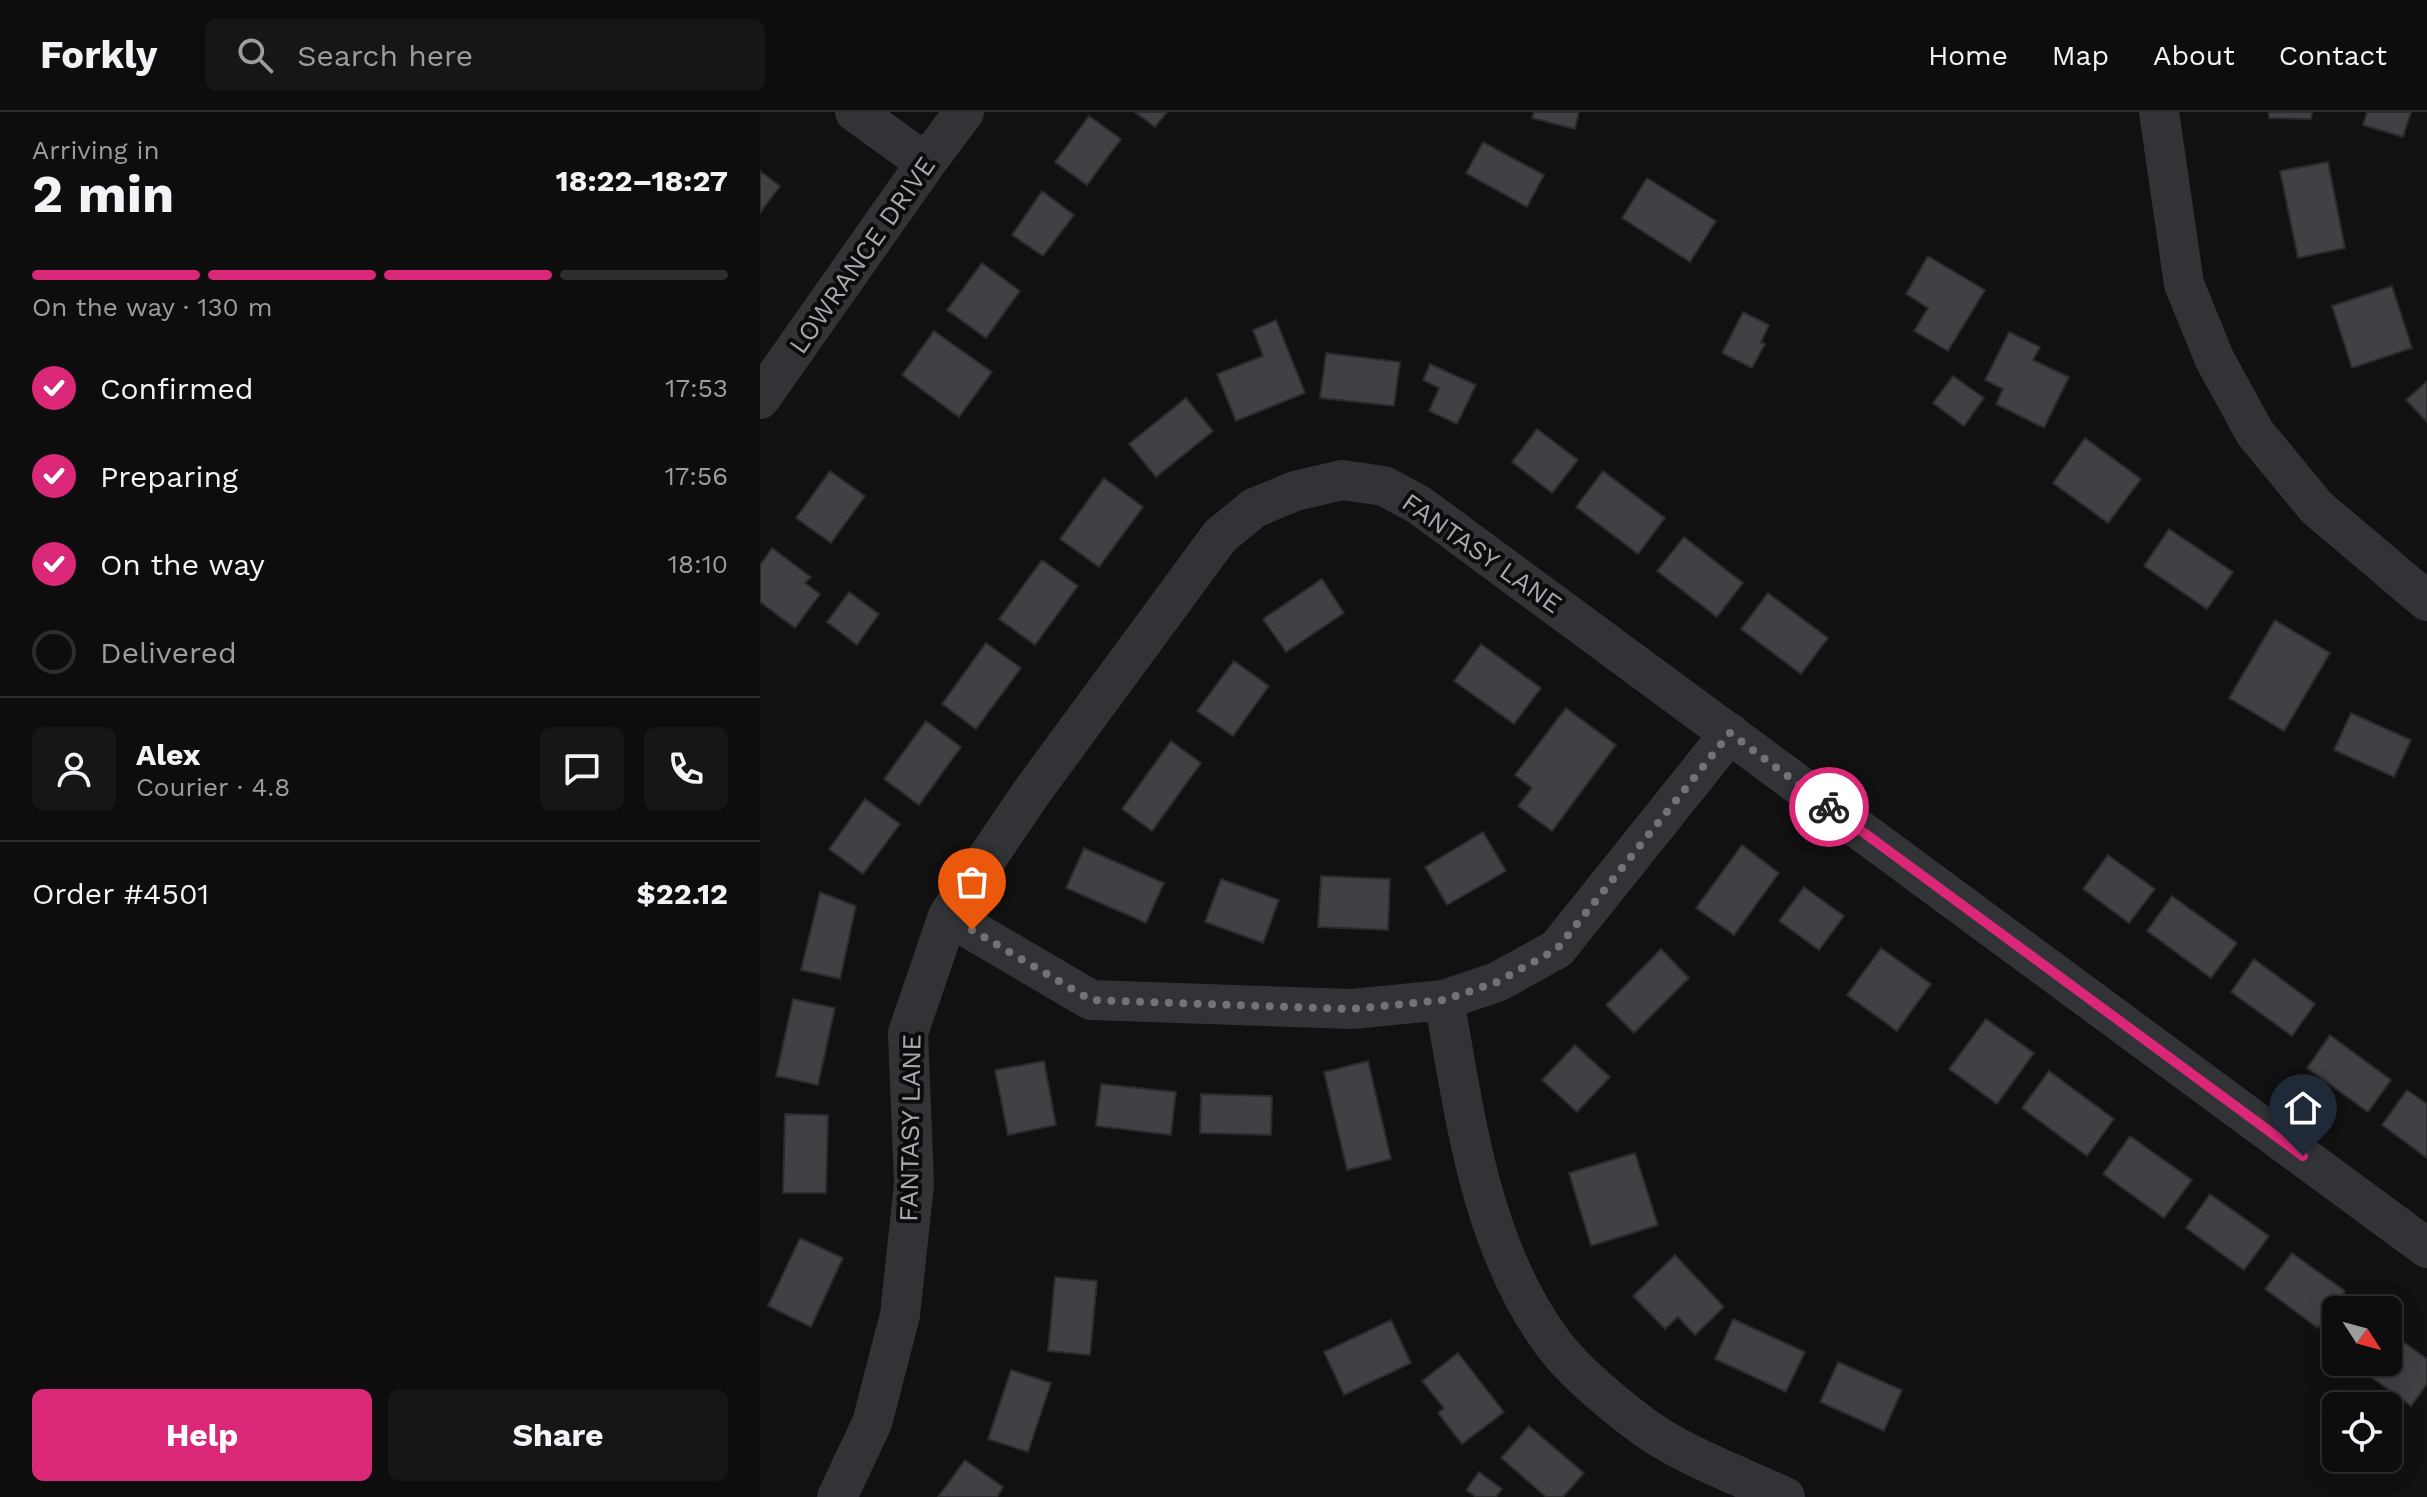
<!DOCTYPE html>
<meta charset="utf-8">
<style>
body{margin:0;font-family:"Work Sans",sans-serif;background:#161617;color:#f1f3f6;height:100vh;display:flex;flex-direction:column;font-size:30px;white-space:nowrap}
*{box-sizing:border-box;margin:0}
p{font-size:26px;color:#9a9c9e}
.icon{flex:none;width:44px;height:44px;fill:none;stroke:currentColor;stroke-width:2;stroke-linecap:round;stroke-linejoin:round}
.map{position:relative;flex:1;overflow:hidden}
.drawer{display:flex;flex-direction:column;background:#0d0d0e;width:760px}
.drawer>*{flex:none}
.needle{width:52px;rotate:126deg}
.controls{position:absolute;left:1562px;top:1184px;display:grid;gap:16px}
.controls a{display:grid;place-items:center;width:80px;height:80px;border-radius:12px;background:#0d0d0e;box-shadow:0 4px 20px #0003,0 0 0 2px #2d2d2e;font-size:40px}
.pin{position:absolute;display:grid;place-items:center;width:68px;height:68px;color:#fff;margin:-82px -34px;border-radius:50% 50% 50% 0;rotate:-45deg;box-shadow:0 0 8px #0007}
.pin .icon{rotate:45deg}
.courier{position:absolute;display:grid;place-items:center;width:80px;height:80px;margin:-40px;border:6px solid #db2777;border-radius:50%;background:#fff;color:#222;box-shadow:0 2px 10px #0007}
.head em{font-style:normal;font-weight:700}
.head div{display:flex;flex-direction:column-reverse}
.head{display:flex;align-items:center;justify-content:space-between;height:136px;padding:0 32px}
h1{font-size:52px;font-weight:700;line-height:60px}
.bar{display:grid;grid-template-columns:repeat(4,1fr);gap:12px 8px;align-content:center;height:96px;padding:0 32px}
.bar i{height:10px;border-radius:6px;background:#2d2d2e}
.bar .current{background:#db2777}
.bar p{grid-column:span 4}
.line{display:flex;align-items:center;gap:20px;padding:0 32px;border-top:2px solid #2d2d2e}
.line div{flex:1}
.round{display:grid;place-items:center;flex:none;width:84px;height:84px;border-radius:12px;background:#161617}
ol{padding:0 32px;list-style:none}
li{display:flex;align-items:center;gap:24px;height:88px}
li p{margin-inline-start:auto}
li .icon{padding:8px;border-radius:50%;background:#db2777;color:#fff;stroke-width:4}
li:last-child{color:#9a9c9e}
li i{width:44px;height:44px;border:4px solid #2d2d2e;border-radius:50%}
.action{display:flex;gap:16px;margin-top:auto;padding:16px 32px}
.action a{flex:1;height:92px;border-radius:12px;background:#db2777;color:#fff;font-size:32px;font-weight:700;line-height:92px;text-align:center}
.action a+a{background:#161617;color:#f1f3f6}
header{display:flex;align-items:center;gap:48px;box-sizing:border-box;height:112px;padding:0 40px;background:#0d0d0e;border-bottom:2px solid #2d2d2e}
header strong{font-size:38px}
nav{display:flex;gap:44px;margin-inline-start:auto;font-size:28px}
.search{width:560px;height:72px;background:#161617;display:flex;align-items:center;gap:20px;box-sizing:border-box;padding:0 28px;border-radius:12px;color:#9a9c9e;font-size:30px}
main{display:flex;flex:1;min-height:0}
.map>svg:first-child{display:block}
.building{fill:#404145;stroke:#2b2b2e;stroke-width:2}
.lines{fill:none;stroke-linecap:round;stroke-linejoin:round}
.minor{stroke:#323336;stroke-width:40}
.done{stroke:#707479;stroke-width:8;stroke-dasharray:0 14.4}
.route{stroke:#db2777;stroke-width:10}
.labels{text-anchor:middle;stroke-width:8;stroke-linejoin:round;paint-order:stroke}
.street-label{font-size:26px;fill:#a3aab1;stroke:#0c0c0d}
</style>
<header>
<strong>Forkly</strong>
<div class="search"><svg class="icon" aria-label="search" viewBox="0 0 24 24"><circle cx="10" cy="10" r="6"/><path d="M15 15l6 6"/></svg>Search here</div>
<nav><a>Home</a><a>Map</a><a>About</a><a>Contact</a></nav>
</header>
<main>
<section class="drawer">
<div class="head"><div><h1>2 min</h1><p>Arriving in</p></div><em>18:22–18:27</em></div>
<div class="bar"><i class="current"></i><i class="current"></i><i class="current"></i><i></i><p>On the way · 130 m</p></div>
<ol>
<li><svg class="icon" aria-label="check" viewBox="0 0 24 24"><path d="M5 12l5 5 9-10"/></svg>Confirmed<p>17:53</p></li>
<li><svg class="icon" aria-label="check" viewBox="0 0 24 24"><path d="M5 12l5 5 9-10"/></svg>Preparing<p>17:56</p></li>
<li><svg class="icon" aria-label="check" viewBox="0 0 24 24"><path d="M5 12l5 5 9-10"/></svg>On the way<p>18:10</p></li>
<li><i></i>Delivered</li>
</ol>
<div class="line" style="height:144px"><a class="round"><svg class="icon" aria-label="person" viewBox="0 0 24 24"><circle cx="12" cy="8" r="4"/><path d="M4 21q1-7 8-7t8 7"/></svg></a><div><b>Alex</b><p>Courier · 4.8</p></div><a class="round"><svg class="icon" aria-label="chat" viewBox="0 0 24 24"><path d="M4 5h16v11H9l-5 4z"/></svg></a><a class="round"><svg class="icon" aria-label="phone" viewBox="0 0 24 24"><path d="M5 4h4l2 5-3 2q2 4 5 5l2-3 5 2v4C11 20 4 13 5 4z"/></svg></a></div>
<div class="line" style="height:104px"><div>Order #4501</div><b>$22.12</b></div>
<div class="action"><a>Help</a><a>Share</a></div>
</section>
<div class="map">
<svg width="1667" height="1385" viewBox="0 0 1667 1385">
<rect width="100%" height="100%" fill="#111112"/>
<!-- building -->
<path class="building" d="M375,0H407L395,15Z
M774,0H819L815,17L772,6Z
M1509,0H1552L1551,7L1509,6Z
M1607,0H1651L1643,25L1603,13Z
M329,4L361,27L327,73L295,50Z
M723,30L784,63L767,95L706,61Z
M1568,50L1585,136L1538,146L1520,59Z
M0,59L20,74L0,101Z
M887,66L956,109L930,150L862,106Z
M282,79L314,103L283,144L252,123Z
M1168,144L1225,178L1188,239L1154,219L1168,196L1146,182Z
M222,151L260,179L226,226L187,198Z
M1632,174L1652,236L1592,256L1572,194Z
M983,200L1009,213L1001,230L1005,232L992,256L962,241Z
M516,208L545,281L476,309L457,262L503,244L493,218Z
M174,219L232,260L199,305L142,263Z
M1249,220L1280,235L1273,248L1309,265L1284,316L1236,292L1243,277L1225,268Z
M566,241L640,250L634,294L560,286Z
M670,252L716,273L697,312L669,299L679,276L663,268Z
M1193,264L1224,286L1204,314L1173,291Z
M1667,269V310L1646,288Z
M426,286L453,319L396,365L369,332Z
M777,317L818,348L792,381L752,350Z
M1325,326L1381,367L1348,411L1293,371Z
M70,359L105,384L71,431L36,406Z
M843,359L905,406L878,442L816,395Z
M344,366L383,395L339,455L300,427Z
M1409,417L1473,460L1447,497L1384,454Z
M924,425L983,471L957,505L897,459Z
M12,436L51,465L45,471L60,482L35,516L0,490V453Z
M282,448L318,474L275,533L239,507Z
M562,467L584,501L526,540L503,507Z
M89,480L119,502L97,533L67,510Z
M1008,481L1068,526L1041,562L981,517Z
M1515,508L1570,541L1524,619L1469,586Z
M226,531L261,556L216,617L182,592Z
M721,532L781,576L754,612L694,569Z
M474,549L509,574L473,624L437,599Z
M806,596L856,633L792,719L758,694L772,676L755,663Z
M1591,601L1651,628L1634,665L1574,638Z
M166,609L201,635L159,693L124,667Z
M411,629L441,651L392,719L362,697Z
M105,687L140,712L103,762L69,737Z
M723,720L746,759L687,793L665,755Z
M982,733L1019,761L974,823L936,796Z
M324,736L404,771L386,811L306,776Z
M1348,743L1395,777L1369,811L1323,777Z
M561,764L630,767L628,818L558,815Z
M461,767L519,788L503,831L445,810Z
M1044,775L1084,804L1059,838L1019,809Z
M60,780L96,794L80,867L41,858Z
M1412,784L1477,831L1451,866L1387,819Z
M1121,836L1171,872L1137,919L1087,883Z
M901,837L929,866L874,921L846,893Z
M1494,847L1555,892L1532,924L1471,880Z
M33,887L75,896L58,973L16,964Z
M1226,907L1274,941L1237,992L1189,957Z
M1570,923L1631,968L1608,1000L1547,956Z
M815,933L850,965L817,1000L782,968Z
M284,949L296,1013L248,1023L235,958Z
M608,949L631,1047L587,1058L564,960Z
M1289,959L1354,1007L1327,1044L1262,996Z
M341,972L416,980L411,1023L336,1014Z
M1647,978L1667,992V1046L1622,1013Z
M441,982L512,984L511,1023L440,1021Z
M25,1002L68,1003L66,1081H23Z
M1370,1024L1432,1068L1404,1106L1343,1062Z
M875,1041L898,1113L831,1134L809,1061Z
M1450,1082L1509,1124L1484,1158L1426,1116Z
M40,1126L83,1146L51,1215L8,1194Z
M1532,1141L1585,1179L1558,1216L1505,1177Z
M915,1143L964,1195L935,1223L918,1205L905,1217L873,1184Z
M295,1165L337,1169L330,1243L288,1239Z
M973,1207L1045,1240L1026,1280L955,1247Z
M631,1208L651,1251L584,1283L564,1240Z
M1628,1219L1667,1247V1272L1651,1294L1599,1256L1603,1250H1628Z
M698,1241L744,1300L702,1332L678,1301L684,1296L662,1269Z
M1078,1250L1142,1278L1124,1319L1060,1290Z
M251,1258L291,1271L268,1340L228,1327Z
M769,1314L824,1361L803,1385H786L741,1346Z
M205,1348L243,1375L237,1385H178Z
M719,1360L742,1377L736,1385H716L706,1378Z"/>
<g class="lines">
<!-- minor -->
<path class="minor" d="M95,0L166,51
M1399,0L1424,172L1455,248L1495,321L1557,396L1667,489
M0,287L166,51L204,0
M188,804L331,888L592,897L684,888L737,870L797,837L970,621
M684,888C705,1002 719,1125 787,1223C809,1256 852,1291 884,1315C924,1344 980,1364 1025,1385
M77,1385L112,1311L140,1203L154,1072L148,921L188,804L271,681L460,424L494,396L535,379L582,368L624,374L659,393L1667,1136"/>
</g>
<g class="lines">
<!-- done -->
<path class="done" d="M212,818L331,888L592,897L684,888L737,870L797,837L970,621L1069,695"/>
<!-- route -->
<path class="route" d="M1069,695L1543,1044"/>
</g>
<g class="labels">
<!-- street labels -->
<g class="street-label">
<text transform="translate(102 143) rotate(-55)" y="9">LOWRANCE DRIVE</text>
<text transform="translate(722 441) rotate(35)" y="9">FANTASY LANE</text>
<text transform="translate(150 1016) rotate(-89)" y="9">FANTASY LANE</text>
</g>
</g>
</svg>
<div class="controls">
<a><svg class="needle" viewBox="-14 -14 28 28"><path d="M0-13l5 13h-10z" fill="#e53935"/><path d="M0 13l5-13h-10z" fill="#9a9c9e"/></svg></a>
<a><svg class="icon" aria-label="locate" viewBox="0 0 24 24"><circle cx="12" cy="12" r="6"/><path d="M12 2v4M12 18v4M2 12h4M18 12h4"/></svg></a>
</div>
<div class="pin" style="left:212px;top:818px;background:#ea580c"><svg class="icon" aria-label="bag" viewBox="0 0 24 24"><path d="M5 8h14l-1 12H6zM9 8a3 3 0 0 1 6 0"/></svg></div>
<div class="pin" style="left:1543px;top:1044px;background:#1f2937"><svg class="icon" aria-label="home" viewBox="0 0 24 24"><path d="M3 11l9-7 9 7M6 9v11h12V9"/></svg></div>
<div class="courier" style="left:1069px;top:695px"><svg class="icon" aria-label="bike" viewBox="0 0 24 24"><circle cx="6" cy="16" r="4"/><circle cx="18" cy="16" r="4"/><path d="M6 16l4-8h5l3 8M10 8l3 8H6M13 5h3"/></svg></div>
</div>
</main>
